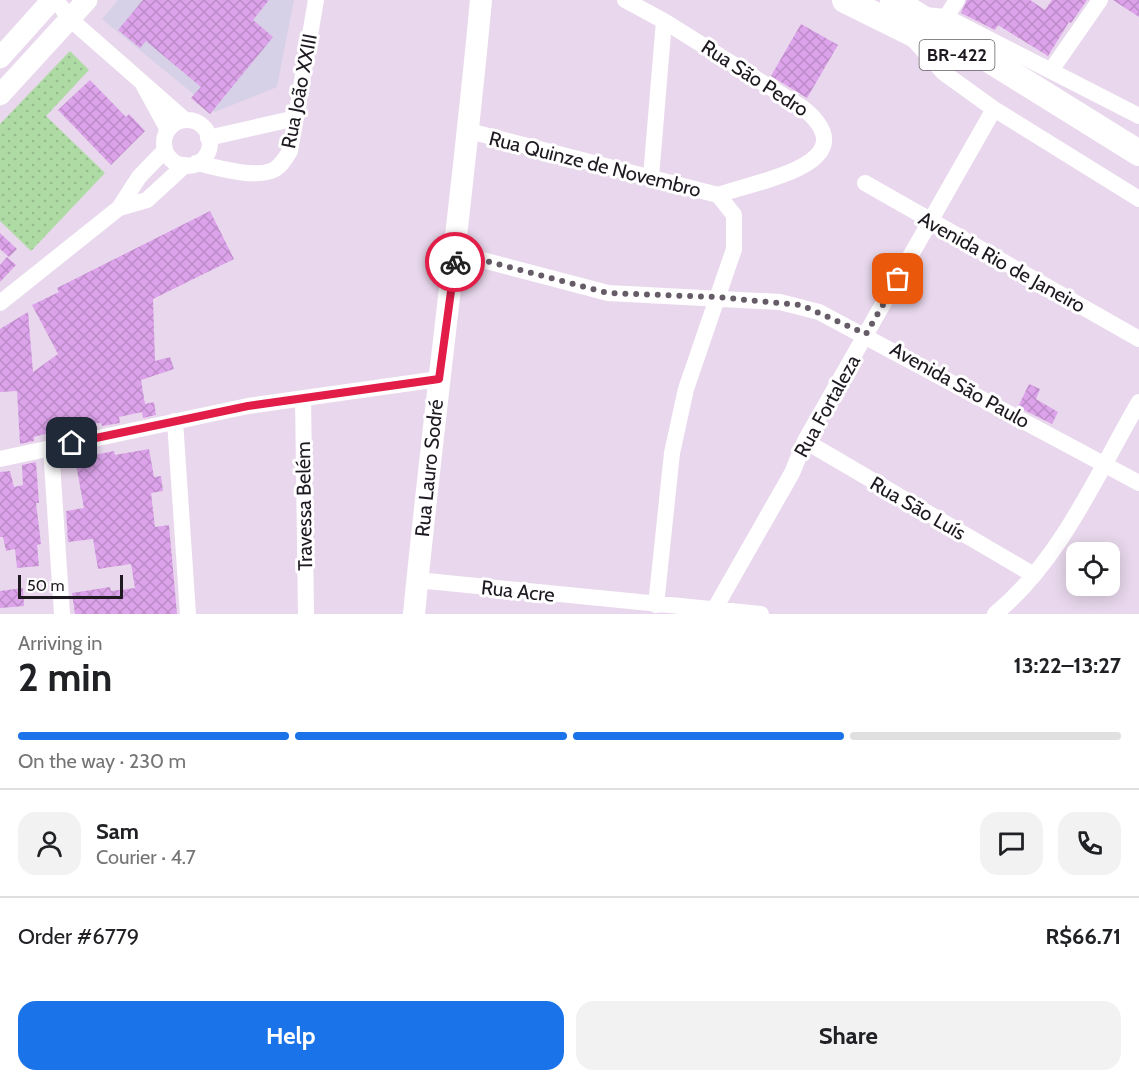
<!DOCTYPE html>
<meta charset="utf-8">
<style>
body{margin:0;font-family:Cabin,sans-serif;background:#f2f2f2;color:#202124;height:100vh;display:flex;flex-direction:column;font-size:22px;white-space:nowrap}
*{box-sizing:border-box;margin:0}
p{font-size:20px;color:#757577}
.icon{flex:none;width:33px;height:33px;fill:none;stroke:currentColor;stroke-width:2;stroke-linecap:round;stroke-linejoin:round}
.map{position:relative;height:614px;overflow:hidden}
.sheet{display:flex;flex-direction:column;background:#fff;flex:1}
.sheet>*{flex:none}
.controls{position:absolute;left:1066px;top:542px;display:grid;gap:12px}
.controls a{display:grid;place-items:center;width:54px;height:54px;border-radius:12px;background:#fff;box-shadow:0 3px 15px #0003;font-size:30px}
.scale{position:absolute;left:18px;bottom:15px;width:105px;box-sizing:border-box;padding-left:6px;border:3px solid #1f1921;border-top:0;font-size:16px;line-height:21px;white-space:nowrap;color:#1f1921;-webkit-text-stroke:4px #fff;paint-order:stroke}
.pin{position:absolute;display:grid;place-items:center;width:51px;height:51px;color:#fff;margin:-26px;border-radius:12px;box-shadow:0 3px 9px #0006}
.courier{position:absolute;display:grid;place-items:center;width:60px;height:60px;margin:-30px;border:4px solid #e11d48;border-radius:50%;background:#fff;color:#222;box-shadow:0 2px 8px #0007}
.headline em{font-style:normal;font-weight:700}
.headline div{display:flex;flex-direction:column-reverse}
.headline{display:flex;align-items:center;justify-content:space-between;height:102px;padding:0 18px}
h1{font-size:39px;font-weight:700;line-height:45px}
.bar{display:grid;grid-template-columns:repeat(4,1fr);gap:9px 6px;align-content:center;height:72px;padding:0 18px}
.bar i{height:8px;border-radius:4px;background:#e0e0e0}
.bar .current{background:#1a73e8}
.bar p{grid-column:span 4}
.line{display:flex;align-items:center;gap:15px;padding:0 18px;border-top:2px solid #e0e0e0}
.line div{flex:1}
.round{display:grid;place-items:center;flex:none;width:63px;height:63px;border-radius:18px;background:#f2f2f2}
.primary-button{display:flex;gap:12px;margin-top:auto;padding:12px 18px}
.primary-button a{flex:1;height:69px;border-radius:18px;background:#1a73e8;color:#fff;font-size:24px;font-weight:700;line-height:69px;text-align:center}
.primary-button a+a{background:#f2f2f2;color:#202124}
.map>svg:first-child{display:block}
.education{fill:#d7d1e7}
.grass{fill:url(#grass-dots)}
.building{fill:url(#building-cross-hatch)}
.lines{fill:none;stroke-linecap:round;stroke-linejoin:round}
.minor{stroke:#fff;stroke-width:16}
.tertiary{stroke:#fff;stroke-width:21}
.secondary{stroke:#fff;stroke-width:22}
.primary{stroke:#fff;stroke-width:26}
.done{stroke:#665c68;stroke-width:6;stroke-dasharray:0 10.8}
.route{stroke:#e11d48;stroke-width:8}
.labels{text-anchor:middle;stroke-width:6;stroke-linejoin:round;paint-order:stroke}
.shield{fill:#fff;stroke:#625e64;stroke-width:1.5}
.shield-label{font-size:18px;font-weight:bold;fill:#1f1921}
.street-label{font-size:20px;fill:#1f1921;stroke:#fff}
</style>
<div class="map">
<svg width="1139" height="614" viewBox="0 0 1139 614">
<defs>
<pattern id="grass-dots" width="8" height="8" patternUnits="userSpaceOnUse" patternTransform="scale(1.5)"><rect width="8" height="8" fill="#aedba4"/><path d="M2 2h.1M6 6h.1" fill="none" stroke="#95bb8d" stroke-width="1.8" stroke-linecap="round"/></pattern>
<pattern id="building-cross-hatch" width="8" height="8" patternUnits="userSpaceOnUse" patternTransform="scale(1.5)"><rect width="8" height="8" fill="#dca2ea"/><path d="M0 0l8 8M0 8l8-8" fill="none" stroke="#bc8bc8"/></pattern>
</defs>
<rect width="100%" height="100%" fill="#e9d8ed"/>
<!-- education -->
<path class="education" d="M118,0H294L277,87L215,112L102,19Z"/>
<!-- grass -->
<path class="grass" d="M70,51L89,70L46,116L105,173L31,251L0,221V124Z"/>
<!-- building -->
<path class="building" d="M143,0H269L253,20L273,37L210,114L191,98L201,87L146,41L140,48L118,30Z
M967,0H1030L1045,10L1052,0H1087L1071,23L1069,22L1048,56L998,25L995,30L961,13Z
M1113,0H1139V17Z
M801,24L838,45L807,98L771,76Z
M90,80L126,117L129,114L145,131L111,165L58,110Z
M210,211L234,259L153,299L155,361L170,357L174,369L141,380L145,404L154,402L156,415L143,418L142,412L119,417L120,423L102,426L101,423L77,425L34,437V441L20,444L17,391L0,392V329L28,312L33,372L58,354L32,305L59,292L57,288Z
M0,233L17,249L9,257L0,249Z
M7,257L16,265L0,282V265Z
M1029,384L1040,389L1036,399L1058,412L1052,424L1018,407Z
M149,449L154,477L161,476L163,491L151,493L155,527L169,525L177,614H75L72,593L110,587L111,591L135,588L131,564L98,569L93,539L68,542L66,511L84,508L75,459L114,451L115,455Z
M36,462L39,503H36L41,544L37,545L39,566L17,568L15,549L6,551L3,537H0V472L10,471L14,487L23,485L22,465Z
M23,588L24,606L0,608V591Z"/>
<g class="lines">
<!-- minor -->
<path class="minor" d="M56,0L70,19L185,120
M625,0L664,21L803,108C871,164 756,181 718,195
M924,15L946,17L1139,116
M946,17L957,0
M913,39L944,73L994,109L1139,199
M1052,69L1100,0
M144,86L168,130
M164 143a23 23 0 1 1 46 0a23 23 0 1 1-46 0Z
M469,131L718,195L734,215V249L686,389L672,453L656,605
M208,138L296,118
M196,163C217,167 249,178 271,171C280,168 285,159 290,151L316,0
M651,177L664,21
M865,183L1139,339
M119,208L147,200L185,165
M456,253L608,293L780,302L819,312L1139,483
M0,303L119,208L139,177L165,150
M303,398L306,614
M175,421L188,614
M805,441L1032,574
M51,448L62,614
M0,459L248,406L439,379
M417,580L761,614
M714,610L792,473L805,441L994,109
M995,614C1061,560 1097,474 1139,402"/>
<!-- tertiary -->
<path class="tertiary" d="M0,58L52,0
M0,95L87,0"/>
<!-- secondary -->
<path class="secondary" d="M414,614C434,409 462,205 481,0"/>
<!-- primary -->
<path class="primary" d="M845,0L944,49
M893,0L1139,153"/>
</g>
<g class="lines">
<!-- done -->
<path class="done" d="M455,262L456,253L608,293L716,297L801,305L866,334L898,279"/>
<!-- route -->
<path class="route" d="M72,443L248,406L439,379L455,262"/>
</g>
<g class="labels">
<!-- shield labels -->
<rect class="shield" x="919.5" y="40" width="75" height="30" rx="4.5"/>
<g class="shield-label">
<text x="957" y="61">BR-422</text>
</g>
<!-- street labels -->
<g class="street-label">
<text transform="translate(755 78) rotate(33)" y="7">Rua São Pedro</text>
<text transform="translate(299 91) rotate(-79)" y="7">Rua João XXIII</text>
<text transform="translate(595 164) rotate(14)" y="7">Rua Quinze de Novembro</text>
<text transform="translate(1002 262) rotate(29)" y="7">Avenida Rio de Janeiro</text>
<text transform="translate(960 385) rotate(29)" y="7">Avenida São Paulo</text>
<text transform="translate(827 406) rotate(-61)" y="7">Rua Fortaleza</text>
<text transform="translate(429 468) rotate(-84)" y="7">Rua Lauro Sodré</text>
<text transform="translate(304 506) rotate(-91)" y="7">Travessa Belém</text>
<text transform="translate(918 508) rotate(30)" y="7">Rua São Luís</text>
<text transform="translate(518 591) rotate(6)" y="7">Rua Acre</text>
</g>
</g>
</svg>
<div class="controls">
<a><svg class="icon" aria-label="locate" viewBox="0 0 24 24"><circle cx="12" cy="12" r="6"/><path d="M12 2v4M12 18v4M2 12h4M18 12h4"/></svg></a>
</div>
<div class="scale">50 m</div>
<div class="pin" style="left:898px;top:279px;background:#ea580c"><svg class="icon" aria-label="bag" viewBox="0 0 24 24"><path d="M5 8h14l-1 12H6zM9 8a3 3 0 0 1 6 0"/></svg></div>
<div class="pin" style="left:72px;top:443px;background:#1f2937"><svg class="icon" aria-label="home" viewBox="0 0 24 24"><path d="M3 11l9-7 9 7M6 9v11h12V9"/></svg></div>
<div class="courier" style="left:455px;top:262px"><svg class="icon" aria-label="bike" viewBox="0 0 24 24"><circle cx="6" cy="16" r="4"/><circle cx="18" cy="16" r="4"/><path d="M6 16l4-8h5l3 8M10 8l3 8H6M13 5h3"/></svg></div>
</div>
<section class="sheet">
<div class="headline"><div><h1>2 min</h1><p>Arriving in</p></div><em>13:22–13:27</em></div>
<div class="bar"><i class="current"></i><i class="current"></i><i class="current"></i><i></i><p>On the way · 230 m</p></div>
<div class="line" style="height:108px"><a class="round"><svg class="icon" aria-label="person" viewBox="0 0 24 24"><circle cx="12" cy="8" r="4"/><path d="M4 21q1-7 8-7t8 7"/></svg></a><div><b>Sam</b><p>Courier · 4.7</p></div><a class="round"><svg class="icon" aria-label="chat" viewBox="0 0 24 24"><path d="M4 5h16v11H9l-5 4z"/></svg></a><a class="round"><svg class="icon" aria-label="phone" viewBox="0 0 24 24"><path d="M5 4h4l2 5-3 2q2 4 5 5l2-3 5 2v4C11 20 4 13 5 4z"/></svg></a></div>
<div class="line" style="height:78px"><div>Order #6779</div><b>R$66.71</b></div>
<div class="primary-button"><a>Help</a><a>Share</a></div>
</section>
